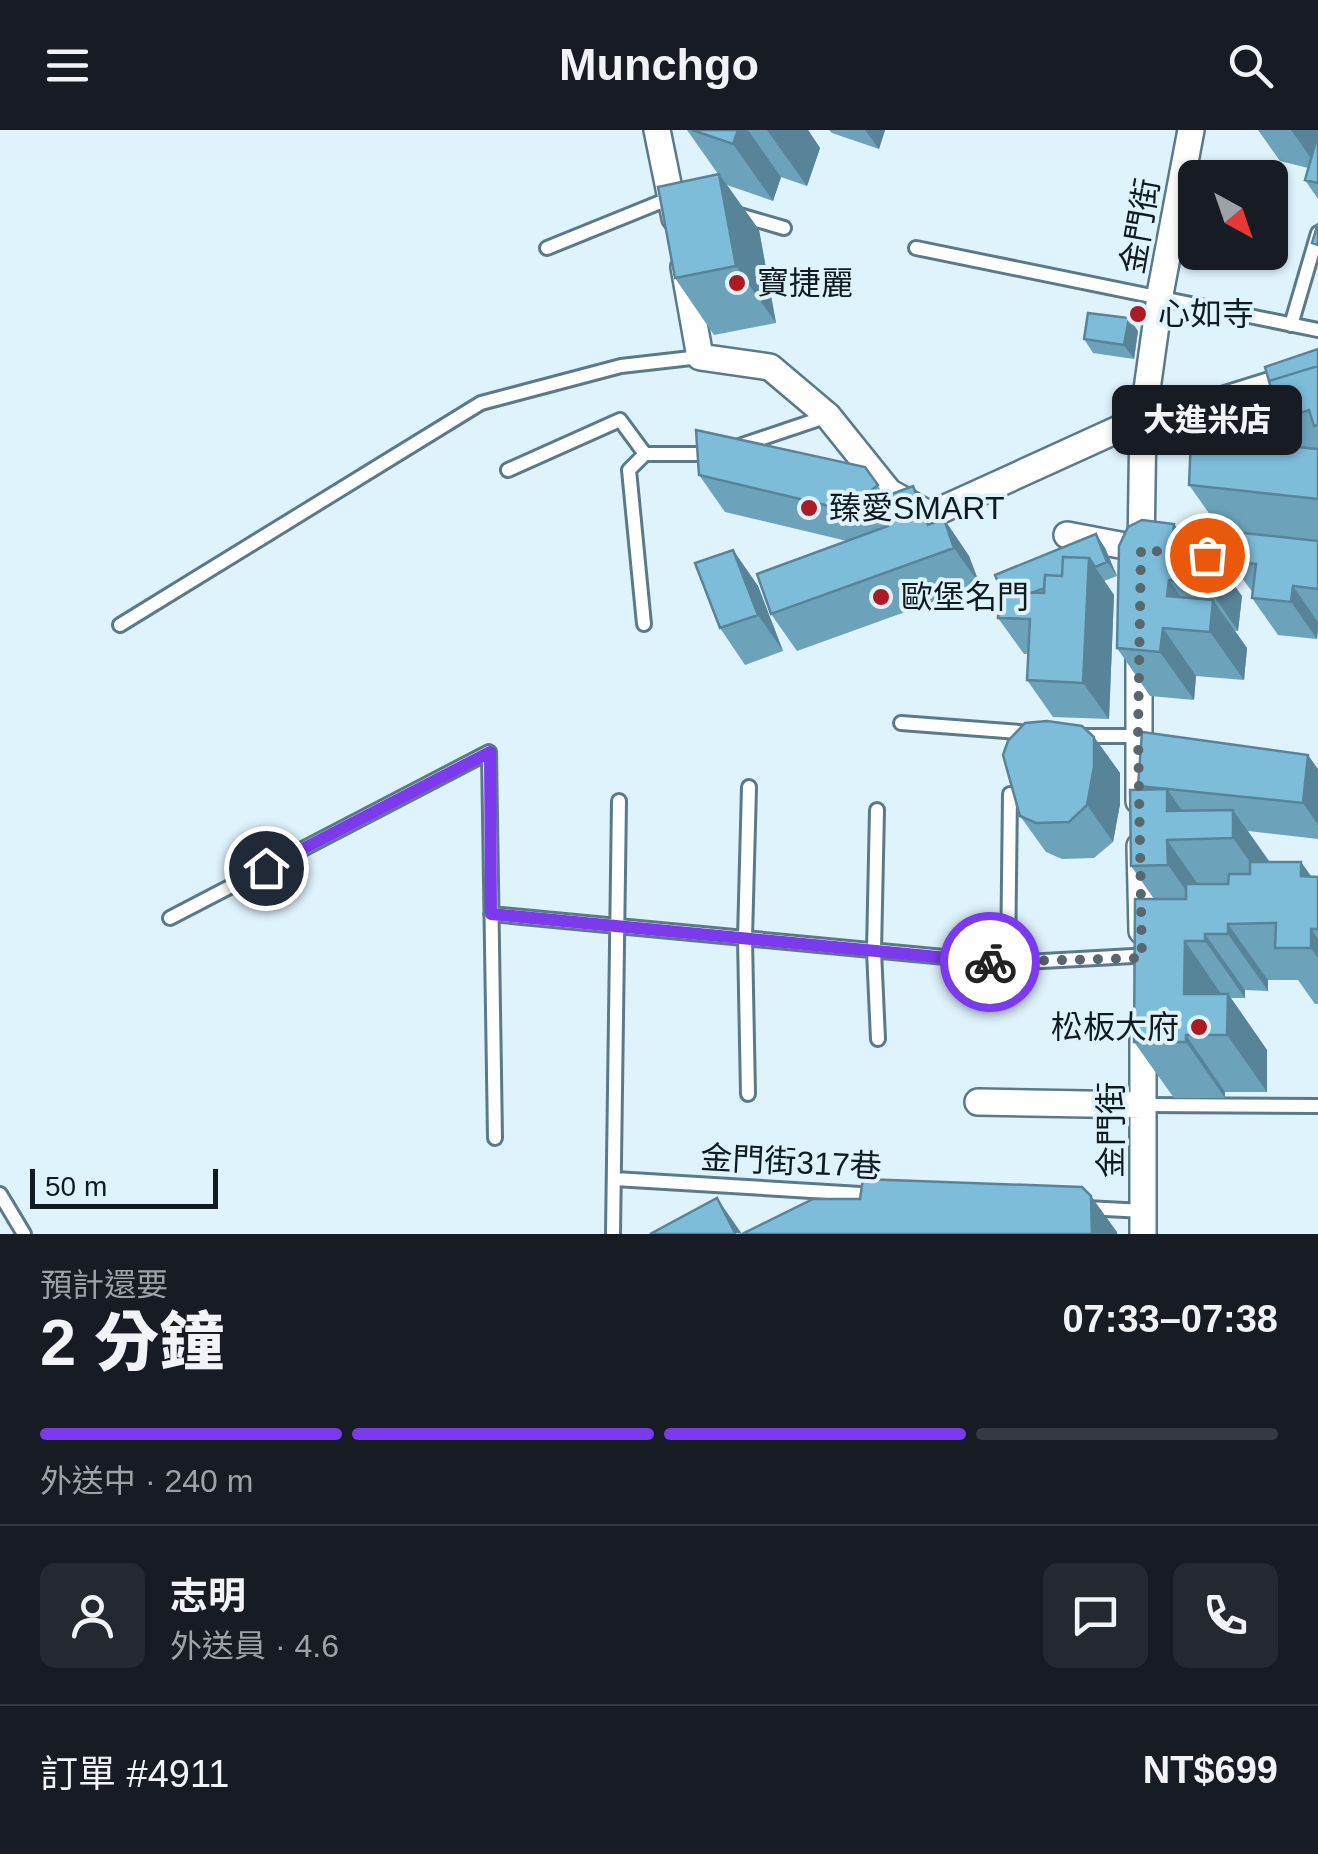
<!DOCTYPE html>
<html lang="zh-TW">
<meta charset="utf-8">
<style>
body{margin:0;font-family:Arial,"Noto Sans TC",sans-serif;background:#242831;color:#f1f3f6;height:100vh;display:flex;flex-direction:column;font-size:38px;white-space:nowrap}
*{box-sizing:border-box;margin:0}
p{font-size:32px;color:#9ea1a6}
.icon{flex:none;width:55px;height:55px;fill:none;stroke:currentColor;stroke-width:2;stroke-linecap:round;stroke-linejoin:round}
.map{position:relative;height:1104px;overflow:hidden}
.side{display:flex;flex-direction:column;background:#171b24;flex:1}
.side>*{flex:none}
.needle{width:65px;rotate:140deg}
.buttons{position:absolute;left:1178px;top:30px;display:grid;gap:20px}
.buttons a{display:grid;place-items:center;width:110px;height:110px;border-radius:15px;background:#171b24;box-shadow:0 2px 8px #0004;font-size:50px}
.scale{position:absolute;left:30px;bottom:25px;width:188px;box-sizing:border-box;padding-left:10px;border:5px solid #0f1b21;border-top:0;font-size:28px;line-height:35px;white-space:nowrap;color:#0f1b21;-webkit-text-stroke:8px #dff3fd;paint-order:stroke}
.pin{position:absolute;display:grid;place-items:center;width:85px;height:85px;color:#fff;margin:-42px;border:5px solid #fff;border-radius:50%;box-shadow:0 2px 10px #0007}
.courier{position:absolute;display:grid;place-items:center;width:100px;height:100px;margin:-50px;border:8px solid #7c3aed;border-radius:50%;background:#fff;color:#222;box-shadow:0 2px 12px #0007}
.bubble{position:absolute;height:70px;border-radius:15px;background:#171b24;box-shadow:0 2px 8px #0004;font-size:32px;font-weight:800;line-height:70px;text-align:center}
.overview em{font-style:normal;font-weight:800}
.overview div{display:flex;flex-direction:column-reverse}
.overview{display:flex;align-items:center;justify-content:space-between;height:170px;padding:0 40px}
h1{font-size:65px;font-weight:800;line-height:75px}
.bar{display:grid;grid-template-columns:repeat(4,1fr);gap:15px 10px;align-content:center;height:120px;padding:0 40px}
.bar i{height:12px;border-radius:8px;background:#363941}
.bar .on{background:#7c3aed}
.bar p{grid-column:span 4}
.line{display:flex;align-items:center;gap:25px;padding:0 40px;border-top:2px solid #363941}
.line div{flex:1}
.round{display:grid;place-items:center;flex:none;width:105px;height:105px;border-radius:15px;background:#242831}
header{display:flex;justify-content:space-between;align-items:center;height:130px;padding:0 40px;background:#171b24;font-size:45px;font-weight:800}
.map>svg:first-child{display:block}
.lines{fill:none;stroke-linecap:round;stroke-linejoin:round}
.lane-casing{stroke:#5b7a89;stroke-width:18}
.street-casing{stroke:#5b7a89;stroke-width:30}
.lane{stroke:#fff;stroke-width:12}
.street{stroke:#fff;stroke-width:25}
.wall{fill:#6ca3bb}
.shaded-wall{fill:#588499}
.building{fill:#7dbdda;stroke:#588499;stroke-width:2.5}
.done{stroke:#58676e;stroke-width:10;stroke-dasharray:0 18}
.route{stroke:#7c3aed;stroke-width:12}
.poi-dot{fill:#ad1a24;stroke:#dff3fd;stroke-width:4}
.labels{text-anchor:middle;stroke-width:8;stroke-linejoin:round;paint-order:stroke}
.street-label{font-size:32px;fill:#0f1b21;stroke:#dff3fd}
.poi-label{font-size:32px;fill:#0f1b21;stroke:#dff3fd;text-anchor:start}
</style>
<header><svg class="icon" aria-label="menu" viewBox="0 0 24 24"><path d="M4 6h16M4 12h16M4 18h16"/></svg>Munchgo<svg class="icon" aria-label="search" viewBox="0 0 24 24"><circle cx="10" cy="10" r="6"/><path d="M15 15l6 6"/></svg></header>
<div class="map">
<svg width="1318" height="1104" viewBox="0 0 1318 1104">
<rect width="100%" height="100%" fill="#dff3fd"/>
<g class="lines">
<defs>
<path id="lane" d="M736,84L784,98
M547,118L673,67
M916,118L1318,200
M1291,195L1318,103
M1144,288L1282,245
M736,317L828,286
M508,340L620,290L645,324
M644,494L629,340L645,324H712
M120,495L481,273L621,236L700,227
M901,593L1033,603
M1078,606H1142
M877,680L874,821L878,909
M491,784L1008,833L1151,825
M170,788L489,622L495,1008
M1008,833L1010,664
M748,964L745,808L749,657
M1144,975L1318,976
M615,1049L877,1065
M0,1064L24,1104
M1086,1078L1144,1081
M613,1104L619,671"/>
<path id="street" d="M657,0L675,88
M684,137L700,227L770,237L828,286L889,362L930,385L1143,288
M1067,405L1141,419L1318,434
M1141,421L1143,288L1161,159L1191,0
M1139,671V516
M1140,716L1142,801
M978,972L1144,975
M1143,1104V891"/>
</defs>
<!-- lane casing -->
<use href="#lane" class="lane-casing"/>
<!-- street casing -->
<use href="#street" class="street-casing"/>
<!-- lane -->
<use href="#lane" class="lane"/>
<!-- street -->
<use href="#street" class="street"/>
</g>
<!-- wall -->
<path class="wall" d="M687,0H808L820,18L807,56L781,47L773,71L727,55L759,100L776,193L714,205L675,148L718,44Z
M829,0H885L879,19L832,3Z
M1258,0H1318V69L1305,50L1308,38L1280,31Z
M1138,201L1134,229L1093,223L1084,209Z
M1318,219V501L1317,509L1278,505L1252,468L1253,463L1230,432L1233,404L1223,403L1189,355L1300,317L1280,289Z
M865,337L885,366L938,391L944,389L969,426L980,455L797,521L771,484L847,411L725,382L699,345Z
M1174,394L1190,416L1242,466L1238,501H1235L1247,518L1244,550L1196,546L1194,570L1150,566L1117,518Z
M1096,404L1105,418L1117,446L1104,451L1114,465L1109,589L1053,587L1027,550L1029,524H1024L998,488L1002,462Z
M733,420L758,456L783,521L745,535L720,498Z
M1094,607L1120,643V674L1113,712L1094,728L1062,729L1046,722L1020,686Z
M1318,639V709L1248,701L1270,732H1301L1311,746L1318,747V874H1315L1298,850H1268V861L1245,860V868H1231L1267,920V962H1225V968H1174L1134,912L1154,769L1131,736L1141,660L1138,656Z"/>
<!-- shaded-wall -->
<path class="shaded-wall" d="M738,0H748L781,47L773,71L733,14Z
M767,0H808L820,18L807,56Z
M865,0H885L879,19Z
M1291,0H1318V38Z
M719,44L759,100L776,193L736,136Z
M1129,188L1138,201L1134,229L1124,215Z
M913,356L939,393L928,395Z
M944,389L969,426L980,455L954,418Z
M1174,394L1206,439L1208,418L1242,466L1238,501L1205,453L1172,415Z
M1096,404L1105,418L1117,446L1107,432Z
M733,420L758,456L783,521L758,485Z
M1089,428L1114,465L1109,589L1083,553Z
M1169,450L1202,498L1167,466Z
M1293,456L1318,492L1317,509L1291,472Z
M1213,470L1247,518L1244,550L1210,502Z
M1163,498L1196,546L1194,570L1160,522Z
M1094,607L1120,643V674L1113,712L1087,675Z
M1308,625L1318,639V695L1303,673Z
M1167,659L1202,709L1167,681Z
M1233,680L1272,736L1273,765L1233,708Z
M1167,710L1207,767L1208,792L1168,735Z
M1301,732L1318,757L1301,746Z
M1228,794L1268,850V861L1228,804Z
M1311,799L1318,809V828L1311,818Z
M1205,804L1245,860V868L1205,811Z
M1185,811L1224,868L1184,864Z
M1228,864L1267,920V962L1227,905Z
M1186,905L1225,962V968L1186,912Z
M1091,1066L1117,1102V1104H1092Z
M717,1068L742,1104L735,1103Z"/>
<!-- building -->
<path class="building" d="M692,0H738L733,14Z
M1318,4V53L1305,50Z
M719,44L736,136L675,148L658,57Z
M1318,93V115L1312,113Z
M1088,183L1129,188L1124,215L1084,209Z
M1318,219V236L1269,251L1265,237Z
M1318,236V295L1314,296L1309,280L1280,289L1269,251Z
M696,300L865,337L878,355L863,367L838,378L699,345Z
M1191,307L1318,319V369L1189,355Z
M913,356L928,395L944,389L954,418L771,484L757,444L888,396L878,369Z
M1142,390L1174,394L1172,415L1208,418L1205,453L1169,450L1167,466L1213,470L1210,502L1163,498L1160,522L1117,518L1119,416L1128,397Z
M1234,402L1318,411V459L1293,456L1291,472L1252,468L1256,434L1230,432Z
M1096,404L1107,432L1095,437L1089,428L1063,427L1062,446L1045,445L1044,458L1032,463L1002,462L995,445Z
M733,420L758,485L720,498L695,433Z
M1063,427L1089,428L1083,553L1027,550L1030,489L998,488L1000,462L1044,463L1045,445L1062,446Z
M1047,591L1082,596L1094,607V637L1087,675L1069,692L1036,693L1020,686L1003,625L1008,611L1025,593Z
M1142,602L1308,625L1303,673L1138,656Z
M1167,659V681L1233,680V708L1167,710L1168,735L1131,736L1130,660Z
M1250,732H1301V746L1318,747V799H1311V818H1275L1276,793L1228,794V804H1205V811H1185L1184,864H1228L1227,905H1186V912H1134L1135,769H1186V754H1228L1229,744H1250Z
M863,1049L1082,1057L1091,1066L1092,1104H742L813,1069H860Z
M717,1068L735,1103L733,1104H650Z"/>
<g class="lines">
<!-- done -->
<path class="done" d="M990,832L1142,828L1138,605L1141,420L1207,425"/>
<!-- route -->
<path class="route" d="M266,738L490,622L491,784L990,832"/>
</g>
<!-- markers -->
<g class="poi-dot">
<circle cx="737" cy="153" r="10"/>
<circle cx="1138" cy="184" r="10"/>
<circle cx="809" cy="378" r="10"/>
<circle cx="881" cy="467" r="10"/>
<circle cx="1199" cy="897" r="10"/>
</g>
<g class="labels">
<!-- street labels -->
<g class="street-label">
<text transform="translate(1140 96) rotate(-80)" y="11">金門街</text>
<text transform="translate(1111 1000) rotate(-90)" y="11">金門街</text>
<text transform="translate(791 1032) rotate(3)" y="11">金門街317巷</text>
</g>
<!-- poi labels -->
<g class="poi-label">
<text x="757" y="164">寶捷麗</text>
<text x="1158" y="195">心如寺</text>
<text x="829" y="389">臻愛SMART</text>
<text x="901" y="478">歐堡名門</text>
<text x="1179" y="908" text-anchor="end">松板大府</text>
</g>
</g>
</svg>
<div class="buttons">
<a><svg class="needle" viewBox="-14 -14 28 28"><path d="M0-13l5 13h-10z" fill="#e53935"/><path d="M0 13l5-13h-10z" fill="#9ea1a6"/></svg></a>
</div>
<div class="scale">50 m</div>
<div class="pin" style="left:1207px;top:425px;background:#ea580c"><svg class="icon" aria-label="bag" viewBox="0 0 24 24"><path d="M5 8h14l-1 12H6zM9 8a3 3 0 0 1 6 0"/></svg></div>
<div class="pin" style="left:266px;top:738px;background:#1f2937"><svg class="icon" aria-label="home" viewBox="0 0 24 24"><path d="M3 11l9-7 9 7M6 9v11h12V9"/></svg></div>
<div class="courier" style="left:990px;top:832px"><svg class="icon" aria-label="bike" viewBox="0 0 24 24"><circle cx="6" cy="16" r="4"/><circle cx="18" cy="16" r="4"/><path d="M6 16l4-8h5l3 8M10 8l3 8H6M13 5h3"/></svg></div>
<div class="bubble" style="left:1112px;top:255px;width:190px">大進米店</div>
</div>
<section class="side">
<div class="overview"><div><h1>2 分鐘</h1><p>預計還要</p></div><em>07:33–07:38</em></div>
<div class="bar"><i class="on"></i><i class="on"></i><i class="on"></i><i></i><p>外送中 · 240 m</p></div>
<div class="line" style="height:180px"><a class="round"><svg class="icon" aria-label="person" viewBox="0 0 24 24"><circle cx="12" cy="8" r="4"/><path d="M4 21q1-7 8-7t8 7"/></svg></a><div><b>志明</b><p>外送員 · 4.6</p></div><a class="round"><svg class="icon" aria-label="chat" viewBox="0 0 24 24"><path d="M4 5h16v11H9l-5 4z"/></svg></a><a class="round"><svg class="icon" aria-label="phone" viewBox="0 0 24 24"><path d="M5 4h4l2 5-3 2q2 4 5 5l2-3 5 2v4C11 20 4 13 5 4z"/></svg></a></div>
<div class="line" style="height:130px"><div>訂單 #4911</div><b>NT$699</b></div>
</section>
